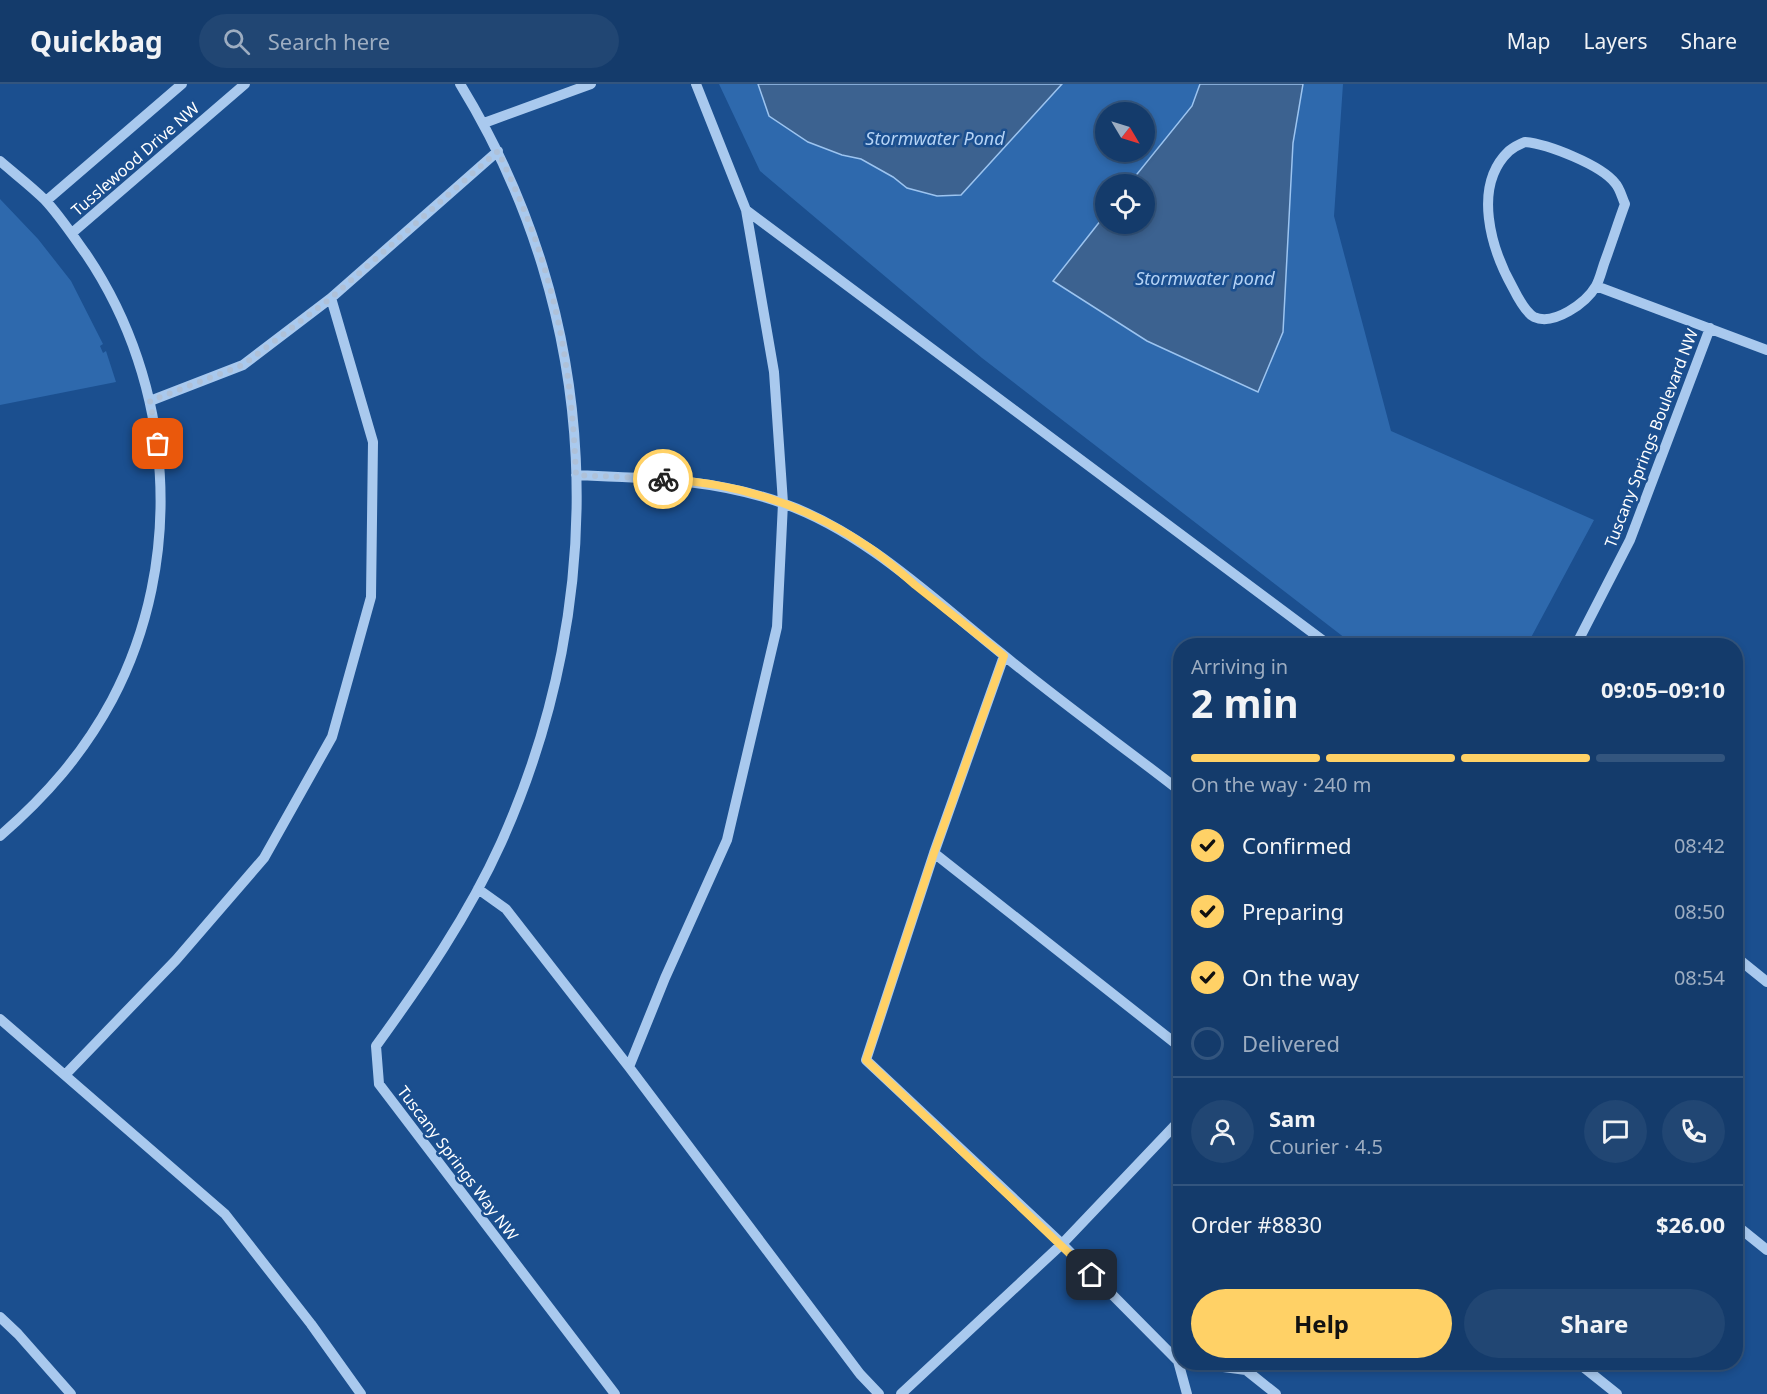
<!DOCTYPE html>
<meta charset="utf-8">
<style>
body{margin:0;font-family:"Noto Sans",sans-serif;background:#214673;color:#f1f3f6;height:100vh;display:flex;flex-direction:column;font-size:22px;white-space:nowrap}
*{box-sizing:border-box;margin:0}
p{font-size:20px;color:#9dadc1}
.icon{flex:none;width:33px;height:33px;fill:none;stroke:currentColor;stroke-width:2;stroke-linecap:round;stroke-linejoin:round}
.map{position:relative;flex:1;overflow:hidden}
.drawer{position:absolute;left:1173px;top:554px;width:570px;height:732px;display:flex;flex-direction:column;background:#143b6b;border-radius:24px;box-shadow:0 3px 9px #0003,0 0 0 2px #33557e}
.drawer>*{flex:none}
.needle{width:39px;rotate:128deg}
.controls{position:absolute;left:1095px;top:18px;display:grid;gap:12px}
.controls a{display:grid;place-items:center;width:60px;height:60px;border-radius:50%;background:#143b6b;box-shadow:0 3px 9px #0003,0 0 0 2px #33557e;font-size:30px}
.pin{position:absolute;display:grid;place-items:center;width:51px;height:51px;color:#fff;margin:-26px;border-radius:12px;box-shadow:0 3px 9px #0006}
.courier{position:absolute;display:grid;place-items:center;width:60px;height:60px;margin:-30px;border:4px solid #ffd166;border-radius:50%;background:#fff;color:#222;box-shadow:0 2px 8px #0007}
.head em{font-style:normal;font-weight:700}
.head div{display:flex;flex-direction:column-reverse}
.head{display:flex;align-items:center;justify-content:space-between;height:102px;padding:0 18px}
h1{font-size:39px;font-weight:700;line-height:45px}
.bar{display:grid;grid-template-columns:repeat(4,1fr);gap:9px 6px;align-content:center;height:72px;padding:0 18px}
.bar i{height:8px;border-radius:4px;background:#33557e}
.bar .active{background:#ffd166}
.bar p{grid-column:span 4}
.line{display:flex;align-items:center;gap:15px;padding:0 18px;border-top:2px solid #33557e}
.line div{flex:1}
.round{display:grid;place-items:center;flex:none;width:63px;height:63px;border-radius:32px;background:#214673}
ol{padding:0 18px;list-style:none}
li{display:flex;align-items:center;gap:18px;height:66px}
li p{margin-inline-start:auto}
li .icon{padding:6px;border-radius:50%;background:#ffd166;color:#111;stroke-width:4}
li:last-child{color:#9dadc1}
li i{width:33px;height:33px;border:3px solid #33557e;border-radius:50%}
.primary-button{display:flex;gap:12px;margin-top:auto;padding:12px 18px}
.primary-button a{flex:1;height:69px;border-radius:36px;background:#ffd166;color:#111;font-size:24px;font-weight:700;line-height:69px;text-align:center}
.primary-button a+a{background:#214673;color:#f1f3f6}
header{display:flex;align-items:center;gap:36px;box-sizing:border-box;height:84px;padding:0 30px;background:#143b6b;border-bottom:2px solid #33557e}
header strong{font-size:28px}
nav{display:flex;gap:33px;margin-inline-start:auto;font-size:21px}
.search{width:420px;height:54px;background:#214673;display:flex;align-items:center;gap:15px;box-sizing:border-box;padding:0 21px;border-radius:33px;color:#9dadc1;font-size:22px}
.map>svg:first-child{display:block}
.green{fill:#2e69ad;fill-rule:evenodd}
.water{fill:#3c6290;stroke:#9cc4f0;stroke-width:1.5}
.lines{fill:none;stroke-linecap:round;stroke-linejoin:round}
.minor{stroke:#a9c9ee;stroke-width:10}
.done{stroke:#afc1d8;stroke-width:6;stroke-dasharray:0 10.8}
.route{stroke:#ffd166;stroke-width:8}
.labels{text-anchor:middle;stroke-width:5;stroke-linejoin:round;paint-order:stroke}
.street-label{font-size:16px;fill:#fff;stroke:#1b4f8f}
.water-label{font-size:18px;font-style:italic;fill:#b5d3f5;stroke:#1b4f8f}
</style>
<header>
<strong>Quickbag</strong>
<div class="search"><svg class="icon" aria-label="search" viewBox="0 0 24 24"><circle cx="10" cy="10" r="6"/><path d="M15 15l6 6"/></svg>Search here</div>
<nav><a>Map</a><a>Layers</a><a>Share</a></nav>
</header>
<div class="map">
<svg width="1767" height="1310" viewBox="0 0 1767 1310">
<rect width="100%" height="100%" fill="#1b4f8f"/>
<!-- green -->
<path class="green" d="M719,0H1343L1334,132L1391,347L1594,436L1527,561H1354L982,274L760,87ZM1106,28H1144V68H1106ZM1106,100H1144V140H1106Z
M0,115L38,155L71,197L103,260L100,262L103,269L106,267L116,298L0,321Z"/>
<!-- water -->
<path class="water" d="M758,0H1062L961,111L937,112L907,104L893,93L861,75L842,71L808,58L769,32Z
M1200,0H1303L1293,59L1283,248L1258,308L1147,257L1053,197L1105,131L1106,140H1144V100H1129L1192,22Z"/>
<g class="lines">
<!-- minor -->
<path class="minor" d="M460,0C603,233 612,511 501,759C468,832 423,897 376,962L379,1000L615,1310
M484,39L591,0
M1525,58C1548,60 1601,81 1615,99C1620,104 1622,114 1625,120C1618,139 1612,158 1605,177C1602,185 1600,195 1596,202C1586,219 1554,242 1534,233C1525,228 1517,212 1513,204C1491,165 1472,102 1509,67C1514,63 1520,60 1525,58Z
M0,77C15,90 31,102 45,116C60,132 73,152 86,170C174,300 186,476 112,616C83,670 46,712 0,752
M46,117L182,0
M746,126L1329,561
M72,149L245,0
M1596,202L1767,266
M150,317L243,281L331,214L498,67
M576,391C646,394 715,395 782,419C865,448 933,515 1001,569C1059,617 1121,661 1180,707
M1576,561L1630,456L1710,244
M1004,572L934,769L866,976L1062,1160L1178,1277L1187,1310
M934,769L1180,963
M478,805L506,825L629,983L860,1290L879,1310
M1736,873L1767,898
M0,935L225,1130L311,1240L361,1310
M629,983L665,894L727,756L777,543L783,419L774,288L746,126L696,0
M65,991L176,876L264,774L332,653L371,513L373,358L331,214
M1736,1141L1767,1166
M0,1233L18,1250L71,1310
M1186,1278L1246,1286L1276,1310
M1577,1278L1617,1310
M901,1310L1062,1160L1180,1036"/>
</g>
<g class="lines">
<!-- done -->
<path class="done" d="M158,360L150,317L243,281L331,214L498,67C514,102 530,137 541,173C564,244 573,317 576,391L663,395"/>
<!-- route -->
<path class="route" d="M663,395C734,398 806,421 865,461C883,472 899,487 915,501C945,525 975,548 1004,572L934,769L866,976L1092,1191"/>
</g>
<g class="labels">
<!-- street labels -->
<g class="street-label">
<text transform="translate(135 75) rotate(-41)" y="6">Tusslewood Drive NW</text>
<text transform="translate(1651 354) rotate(-69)" y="6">Tuscany Springs Boulevard NW</text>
<text transform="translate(458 1079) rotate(53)" y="6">Tuscany Springs Way NW</text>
</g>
<!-- water labels -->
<g class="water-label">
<text x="935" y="61">Stormwater Pond</text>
<text x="1205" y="201">Stormwater pond</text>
</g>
</g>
</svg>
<div class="controls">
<a><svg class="needle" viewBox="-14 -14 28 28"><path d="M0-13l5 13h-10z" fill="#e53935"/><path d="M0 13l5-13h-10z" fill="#9dadc1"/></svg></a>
<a><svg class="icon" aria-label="locate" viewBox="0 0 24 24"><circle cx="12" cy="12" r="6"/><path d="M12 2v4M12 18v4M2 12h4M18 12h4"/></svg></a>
</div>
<div class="pin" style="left:158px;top:360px;background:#ea580c"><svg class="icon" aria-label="bag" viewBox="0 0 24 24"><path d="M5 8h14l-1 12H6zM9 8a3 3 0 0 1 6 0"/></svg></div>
<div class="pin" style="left:1092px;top:1191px;background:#1f2937"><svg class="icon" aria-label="home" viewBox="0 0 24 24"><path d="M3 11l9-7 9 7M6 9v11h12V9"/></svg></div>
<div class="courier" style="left:663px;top:395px"><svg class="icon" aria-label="bike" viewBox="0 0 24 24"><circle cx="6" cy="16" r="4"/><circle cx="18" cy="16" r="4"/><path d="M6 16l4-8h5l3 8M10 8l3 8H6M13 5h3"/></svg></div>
<section class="drawer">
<div class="head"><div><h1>2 min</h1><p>Arriving in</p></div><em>09:05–09:10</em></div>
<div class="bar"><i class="active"></i><i class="active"></i><i class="active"></i><i></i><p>On the way · 240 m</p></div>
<ol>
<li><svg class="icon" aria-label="check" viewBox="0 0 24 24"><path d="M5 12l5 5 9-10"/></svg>Confirmed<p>08:42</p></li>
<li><svg class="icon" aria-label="check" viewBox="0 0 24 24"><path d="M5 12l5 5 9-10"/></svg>Preparing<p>08:50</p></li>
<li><svg class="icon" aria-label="check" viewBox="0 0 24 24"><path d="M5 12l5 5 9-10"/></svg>On the way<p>08:54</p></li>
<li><i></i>Delivered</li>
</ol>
<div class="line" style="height:108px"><a class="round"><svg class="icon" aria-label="person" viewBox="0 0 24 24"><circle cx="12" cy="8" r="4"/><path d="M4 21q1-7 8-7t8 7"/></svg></a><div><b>Sam</b><p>Courier · 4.5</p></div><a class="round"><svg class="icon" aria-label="chat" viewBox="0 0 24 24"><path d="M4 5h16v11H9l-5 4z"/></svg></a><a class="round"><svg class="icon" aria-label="phone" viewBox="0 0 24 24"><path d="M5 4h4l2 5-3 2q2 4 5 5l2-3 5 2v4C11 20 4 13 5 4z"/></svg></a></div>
<div class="line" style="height:78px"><div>Order #8830</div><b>$26.00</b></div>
<div class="primary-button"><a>Help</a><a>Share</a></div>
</section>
</div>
